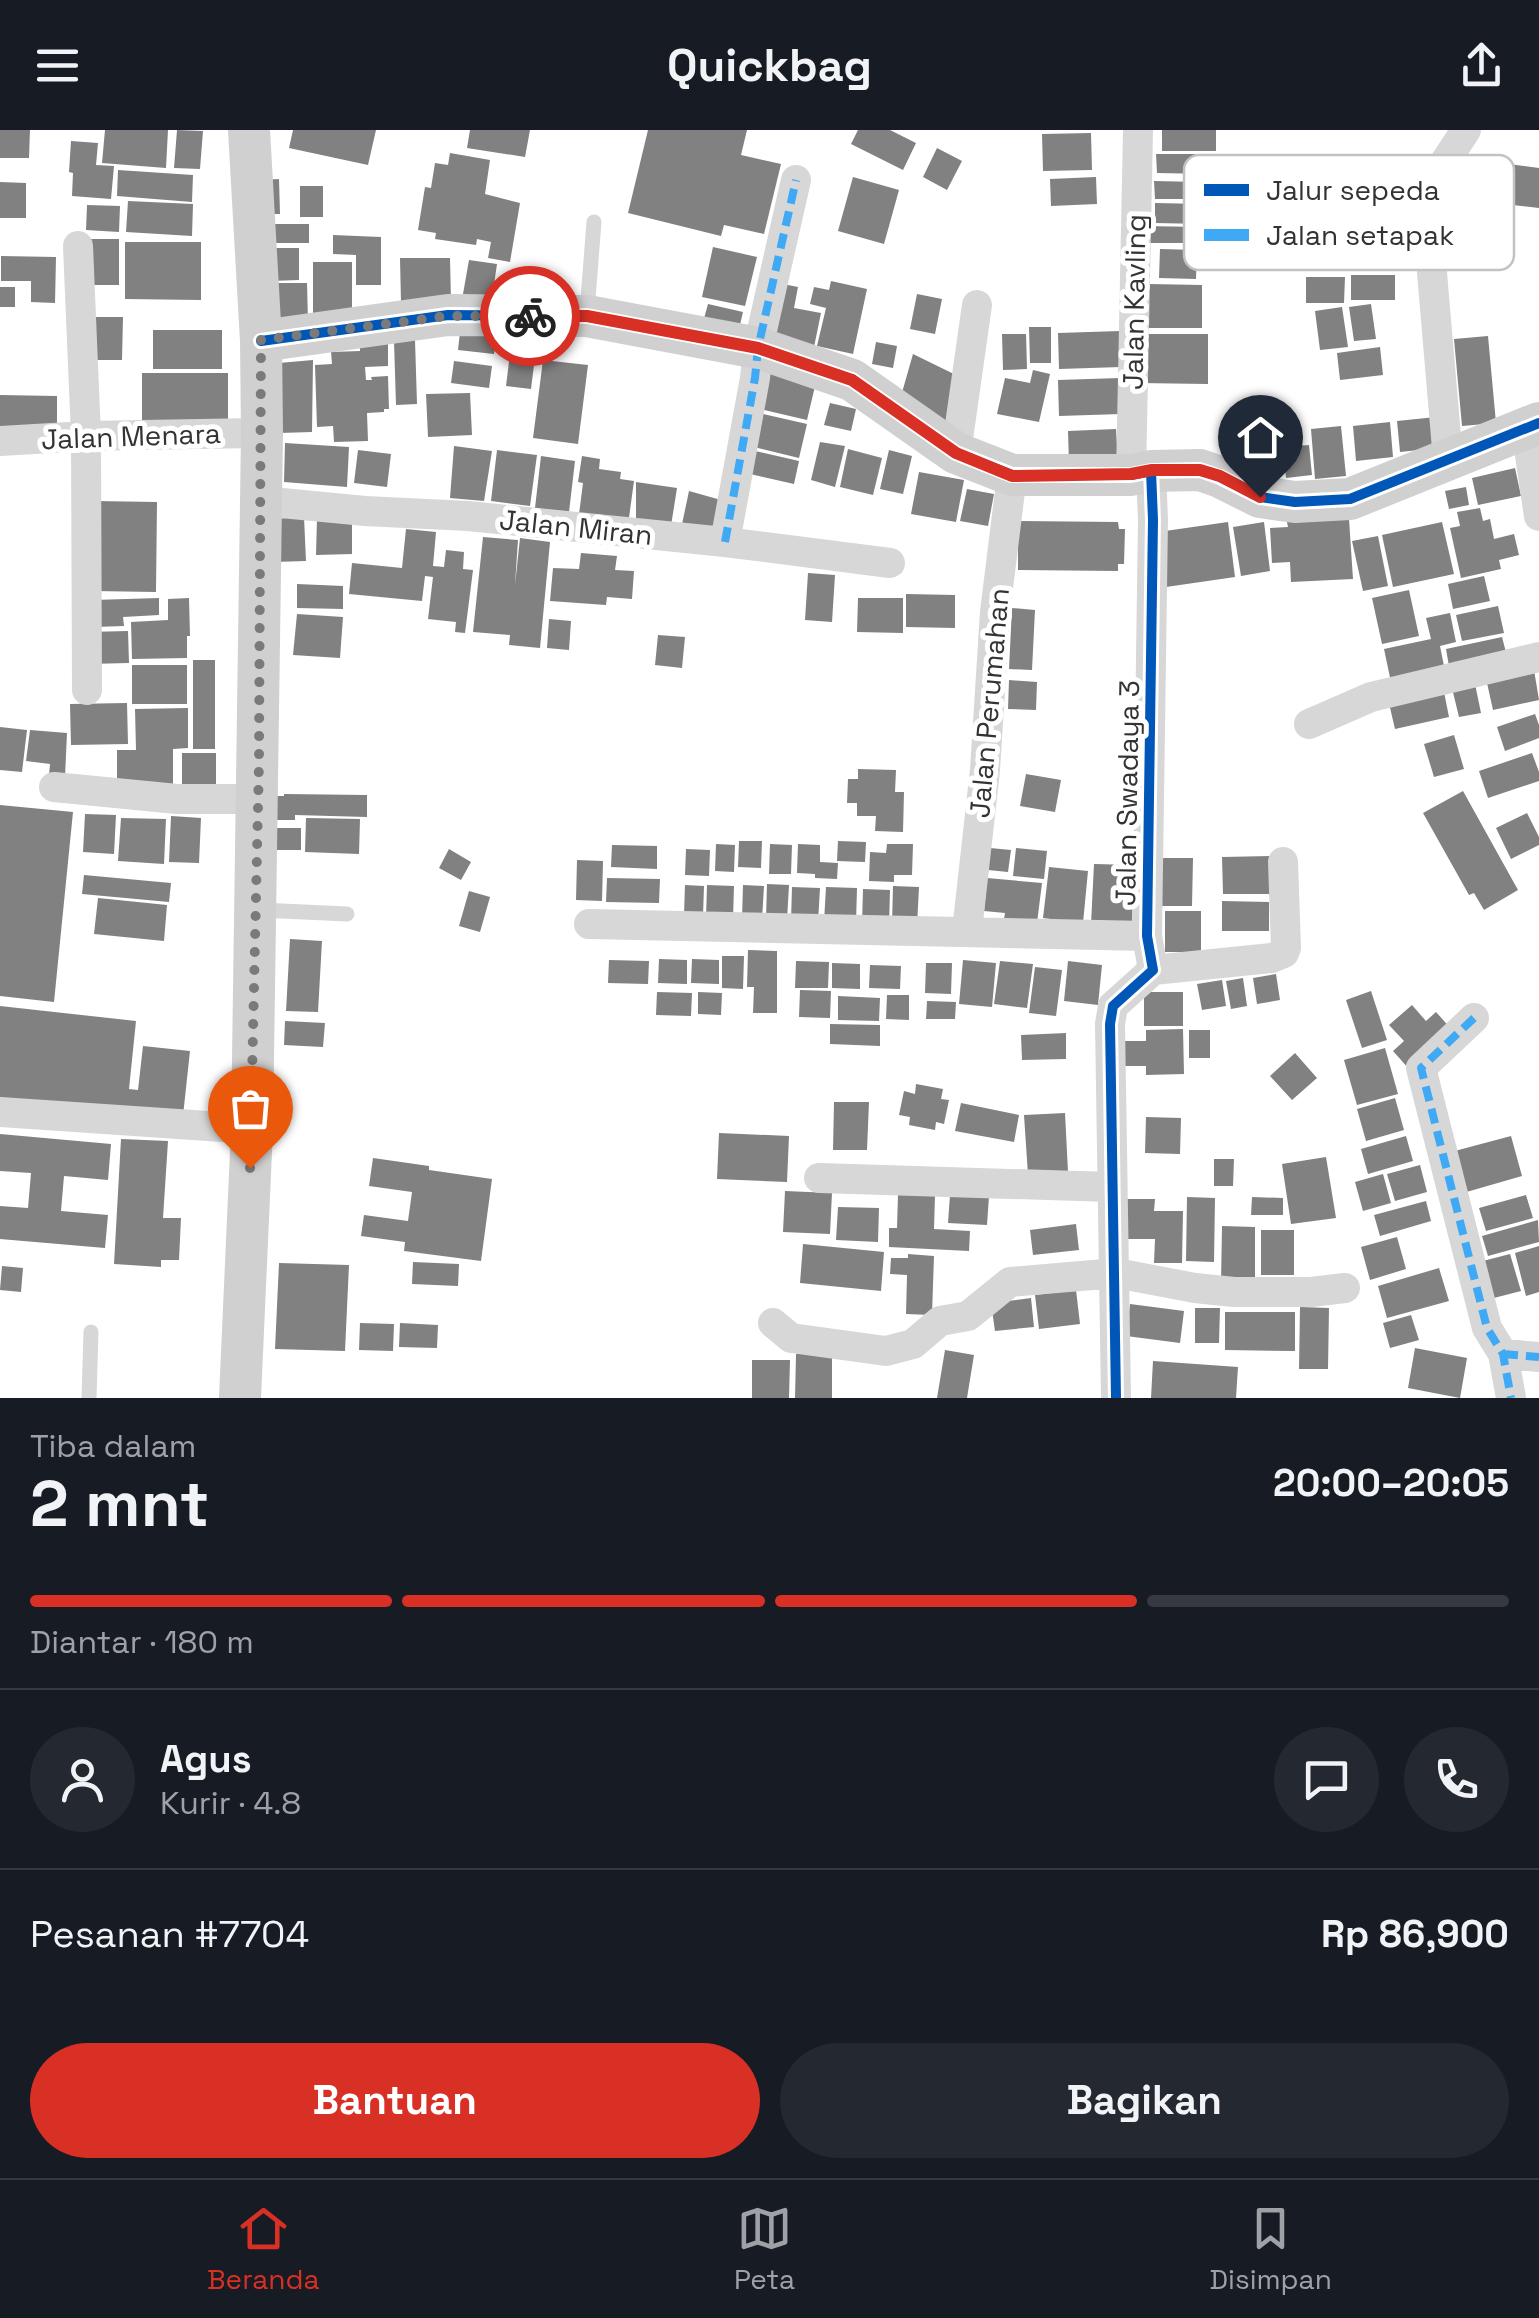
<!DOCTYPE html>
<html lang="id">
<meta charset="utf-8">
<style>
body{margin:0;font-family:"Space Grotesk",sans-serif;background:#242831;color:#f1f3f6;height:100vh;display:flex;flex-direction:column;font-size:38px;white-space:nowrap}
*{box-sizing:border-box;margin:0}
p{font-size:32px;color:#9ea1a6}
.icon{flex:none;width:55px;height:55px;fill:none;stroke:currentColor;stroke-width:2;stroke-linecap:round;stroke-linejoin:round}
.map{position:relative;height:1268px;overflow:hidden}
.panel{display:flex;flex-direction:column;background:#171b24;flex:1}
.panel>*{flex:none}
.pin{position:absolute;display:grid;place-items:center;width:85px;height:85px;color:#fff;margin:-102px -42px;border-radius:50% 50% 50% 0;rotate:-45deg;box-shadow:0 0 10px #0007}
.pin .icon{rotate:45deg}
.courier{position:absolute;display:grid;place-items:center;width:100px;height:100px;margin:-50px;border:8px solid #d93025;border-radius:50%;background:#fff;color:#222;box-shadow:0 2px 12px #0007}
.summary em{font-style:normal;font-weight:700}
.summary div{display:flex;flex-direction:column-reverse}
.summary{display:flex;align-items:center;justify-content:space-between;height:170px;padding:0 30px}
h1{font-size:65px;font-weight:700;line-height:75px}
.bar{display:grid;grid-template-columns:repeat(4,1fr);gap:15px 10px;align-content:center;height:120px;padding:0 30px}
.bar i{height:12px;border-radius:8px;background:#363941}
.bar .selected{background:#d93025}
.bar p{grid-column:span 4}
.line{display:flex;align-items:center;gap:25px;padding:0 30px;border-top:2px solid #363941}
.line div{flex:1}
.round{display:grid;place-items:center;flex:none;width:105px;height:105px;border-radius:52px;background:#242831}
.button{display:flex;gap:20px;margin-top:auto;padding:20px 30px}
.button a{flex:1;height:115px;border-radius:60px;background:#d93025;color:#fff;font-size:40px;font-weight:700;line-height:115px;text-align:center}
.button a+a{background:#242831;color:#f1f3f6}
header{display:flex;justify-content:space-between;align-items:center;height:130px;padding:0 30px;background:#171b24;font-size:45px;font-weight:700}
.tab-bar{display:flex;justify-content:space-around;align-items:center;height:140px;border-top:2px solid #363941;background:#171b24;font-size:28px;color:#9ea1a6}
.tab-bar a{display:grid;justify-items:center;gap:5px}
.tab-bar .selected{color:#d93025}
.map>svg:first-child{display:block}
.building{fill:#818181}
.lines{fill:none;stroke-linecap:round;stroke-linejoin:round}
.lane{stroke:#d7d7d7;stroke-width:15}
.street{stroke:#d7d7d7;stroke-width:30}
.secondary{stroke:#d0d0d0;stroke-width:42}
.quiet{stroke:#3fa9f5;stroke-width:8;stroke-dasharray:15 8;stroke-linecap:butt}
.cycleway-casing{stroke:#fff;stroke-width:16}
.cycleway{stroke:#0057b8;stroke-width:10}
.done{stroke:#7a7a7a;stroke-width:10;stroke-dasharray:0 18}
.route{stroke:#d93025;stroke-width:12}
.labels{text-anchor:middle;stroke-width:10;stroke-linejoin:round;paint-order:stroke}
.street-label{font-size:28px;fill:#333;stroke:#fff}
.key{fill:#fff;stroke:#c2c2c2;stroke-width:2.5}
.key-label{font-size:28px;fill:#333}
</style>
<header><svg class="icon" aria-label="menu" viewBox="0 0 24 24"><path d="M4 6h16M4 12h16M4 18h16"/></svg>Quickbag<svg class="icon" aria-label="share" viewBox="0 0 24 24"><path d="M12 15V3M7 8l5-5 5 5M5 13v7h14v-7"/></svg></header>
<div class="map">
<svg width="1539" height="1268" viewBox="0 0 1539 1268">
<rect width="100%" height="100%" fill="#fff"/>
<!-- building -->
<path class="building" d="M0,0H30L29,28H0Z
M105,0H168L166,38L102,33Z
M177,0L203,1L200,39L174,38Z
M293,0H376L368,35L289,18Z
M470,0H530L525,27L467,18Z
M648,0H747L741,25L781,34L764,104L724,95L721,106L628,83Z
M858,0H890L916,13L903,40L851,14Z
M1162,0H1216V21H1162Z
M1091,3L1092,40L1043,41L1042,4Z
M71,11L98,13L96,35L114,36L111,69L72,66L73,43L69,42Z
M937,18L962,31L947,60L923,47Z
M450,23L490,30L485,64L520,73L510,132L488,128L491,112L477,109L476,115L435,109L436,103L418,100L425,57L431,58L435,33L448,35Z
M1156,24H1208V44L1157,43Z
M1508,34L1539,38V78L1504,74Z
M118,40L193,45L192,72L117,66Z
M853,47L899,60L884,114L838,101Z
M1096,47L1097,74L1051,76L1050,49Z
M279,49L280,84H261V50Z
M1154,51L1200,52V69H1155Z
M0,52L26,53V88H0Z
M300,56H323V87H300Z
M128,71L193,74L192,106L126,102Z
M1155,73L1202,74L1203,94L1155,93Z
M87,75L120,76L119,102L86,100Z
M268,94H309V113H269Z
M1144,96L1199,97V113H1144Z
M333,105L381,107V155H356V125L333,124Z
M88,109H119V155H88Z
M125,112H201V170L125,169Z
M713,117L757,127L745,176L702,167Z
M270,118H299V150L270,151Z
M1160,119L1197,120L1196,149L1159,148Z
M1,126L56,127L55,173L31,172V151H1Z
M400,128H450L451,172L401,173Z
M469,130L497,134L492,168L463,164Z
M313,132H352V192H313Z
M1351,145H1395V170H1351Z
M1306,147H1345L1344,173H1306Z
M831,151L867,159L853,224L817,216L826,178L810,174L814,157L829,160Z
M271,153H307L308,192H271Z
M778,153L798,157L794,178L821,183L814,217L765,211Z
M1149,154L1202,155V198H1148Z
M0,157H15V177H0Z
M917,164L942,169L935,204L910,199Z
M708,174L743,182L739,199L703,192Z
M1371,174L1376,209L1354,211L1349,177Z
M1342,177L1348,217L1320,220L1315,181Z
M90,187H123L122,230H89Z
M461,193L497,197L494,224L458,220Z
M1029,197H1051V233H1030Z
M153,200H222V239H153Z
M1120,201L1121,237L1059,239L1058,203Z
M1002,204H1026L1027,239L1003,240Z
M1138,204H1208V254L1138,253Z
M1488,206L1496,293L1462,296L1454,209Z
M415,210L417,274L396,275L394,211Z
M876,212L897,216L893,238L872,234Z
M388,214V236L365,237L366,250H372L371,247L388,246L389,279H384V282L367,283L368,311L334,312L333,296L317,297L315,235L332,234L331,222L360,221V215Z
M1380,217L1383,245L1340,250L1337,223Z
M510,224L535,227L531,259L506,256Z
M913,224L960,247L945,295L899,273Z
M313,230L312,302L279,303V233Z
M543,230L588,235L578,314L533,308Z
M454,231L492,236L489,258L451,253Z
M764,240L816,252L807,290L756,278Z
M1033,240L1050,244L1039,292L997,284L1005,248L1030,253Z
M142,243H228V294H142Z
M1120,248L1121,284L1059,286L1058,250Z
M470,263L472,305L428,307L426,264Z
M0,265L57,266V307H0Z
M830,273L856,279L851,301L824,295Z
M759,283L807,294L799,328L750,316Z
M1436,287L1438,318L1400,322L1397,291Z
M1390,292L1393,327L1356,331L1353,296Z
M1341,296L1346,346L1315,349L1311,299Z
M1116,299L1118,331L1069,333L1068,301Z
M820,312L845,316L835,357L811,350Z
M1277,312L1280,342L1260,344L1257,314Z
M285,313L349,317L347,357L284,352Z
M1309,315L1312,345L1286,348L1283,317Z
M454,316L492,321L484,371L450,368Z
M848,319L882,328L873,365L840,357Z
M358,320L391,324L387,357L354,353Z
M497,320L537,325L530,376L491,371Z
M751,320L799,331L794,354L746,343Z
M889,320L912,326L903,364L880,359Z
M541,326L575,331L569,382L535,378Z
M582,326L600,329L599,339L621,342L620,349L634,351L628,395L578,392L583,353L578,352Z
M1515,338L1521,366L1478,375L1472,348Z
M919,342L964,350L956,392L911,384Z
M636,352L677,358L670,402L636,397Z
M1466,357L1469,375L1449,379L1445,361Z
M967,359L994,364L988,396L960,391Z
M689,361L721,370L712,408L681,399Z
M94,371L157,372L156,462L93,461Z
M1480,378L1483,391L1490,389L1494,409L1514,404L1519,425L1499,430L1501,439L1461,448L1450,398L1460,396L1457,382Z
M304,387L306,431L274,432L272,389Z
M317,388L352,391V424L316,425Z
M1349,389L1353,449L1291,452L1290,432L1272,433L1270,398L1288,397L1287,392Z
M1018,391L1118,392L1119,399H1125L1124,434H1118V441L1018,440Z
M1228,392L1235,447L1166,457L1158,402Z
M1264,392L1270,441L1241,446L1233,397Z
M1442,392L1454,444L1393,457L1382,405Z
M406,399L436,402L433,436L444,437L446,420L464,422L463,439L473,440L465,503L455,502L456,492L428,489L433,447L425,446L422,471L349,464L352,433L402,438Z
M1378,406L1388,456L1363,461L1352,411Z
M483,407L518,410L515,455L520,408L550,412L540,518L509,515L510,505L473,502Z
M581,423L617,426L615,440L634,441L632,469L607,467L606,475L550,471L553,438L579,439Z
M808,443L835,445L832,492L805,490Z
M1484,446L1490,471L1453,479L1448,454Z
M297,454L343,456V479L297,478Z
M1409,460L1419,506L1382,514L1372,468Z
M906,464L955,465V498L906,497Z
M159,468V485L123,487L124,496L94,497L93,470Z
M189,468L190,506H187V528L132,529L131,492L168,490V469Z
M858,468H903V503L857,502Z
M1498,476L1504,503L1462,511L1456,485Z
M1012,478L1035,480L1032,540L1009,539Z
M1450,483L1456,512L1440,516L1446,546L1392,557L1384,519L1431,509L1426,488Z
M297,484L343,487L340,528L293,525Z
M549,489L571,491L569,520L547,518Z
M128,501L129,533L88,534L87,502Z
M658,505L685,507L682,538L655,535Z
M1502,507L1508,530L1450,542L1446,519Z
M193,530H215V619H193Z
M1533,534L1539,570L1493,580L1485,544Z
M132,535H187V574H132Z
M1474,549L1481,583L1459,587L1451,554Z
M1009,550L1037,552L1036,580L1008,579Z
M1443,557L1449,587L1395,599L1388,569Z
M127,573L128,614L71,615L70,574Z
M188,578V618L173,619V658H117V620H136L135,579Z
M1535,584L1539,595V608L1505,621L1497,597Z
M0,597L27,600L22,642L0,640Z
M30,600L67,603L65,647L49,645L50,634L26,631Z
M1454,605L1464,639L1434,647L1424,614Z
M182,623H216V666L182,667Z
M1532,623L1539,642V651L1488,668L1479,641Z
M858,639L896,640L895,662H904L903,702L875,701L876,686H857V673H847L848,649H858Z
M1026,644L1061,650L1055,682L1020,676Z
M1463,661L1518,760L1484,780L1474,763L1469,765L1423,683Z
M284,664L367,665V687L295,685V690H263V666H284Z
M0,675L73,682L54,872L0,866Z
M1527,683L1539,707V715L1511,729L1496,698Z
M85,684L116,685L114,724L83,722Z
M171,686L201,688L199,733L169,732Z
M121,688L166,689L164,734L118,731Z
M306,688L360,689L359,724L305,722Z
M262,698H301V720H262Z
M739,711H762L761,738L738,737Z
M838,711L866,712L865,732L837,731Z
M716,714L735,715L734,742L715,741Z
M770,714L792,715L791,744H769Z
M798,714L820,715V732L838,733L837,749L815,748V744L797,743Z
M887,714H913L912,745H894V752L869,751L870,722L886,723Z
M612,715L657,716V739L611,737Z
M990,718L1011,720L1008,742L988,740Z
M1016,718L1047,721L1044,749L1013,746Z
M449,719L471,732L461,750L439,738Z
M686,719L710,720L709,746L685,745Z
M1271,726V764H1223L1222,727Z
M1153,728H1193L1192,776H1153Z
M577,730L603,731L602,771L576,770Z
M1094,734L1134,735L1132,796L1091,794Z
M1049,737L1088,741L1083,793L1043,788Z
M84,745L171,753L169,772L82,764Z
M607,748L660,749L659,773L606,772Z
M987,748L1042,753L1037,793L1004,789L1005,783L984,781Z
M767,754L789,755L787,790L766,789Z
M685,755L704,756L703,786L684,785Z
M707,755L734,756L733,789L706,788Z
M743,755L764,756L762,790L742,789Z
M893,756L919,757L917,796L892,795Z
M792,757L820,758L818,792L791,791Z
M826,757L857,758L856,793L824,792Z
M863,759L890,760L889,796L862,795Z
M469,761L490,767L480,802L459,796Z
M98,768L167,775L164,811L94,804Z
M1222,771L1269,772V801H1222Z
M1165,781H1201V822H1165Z
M290,809L322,811L318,882L286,881Z
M748,820L777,821V883H753L754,857H747Z
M722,826H744L743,859L722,858Z
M659,829L687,830V854L658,853Z
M692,829L719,830V854L691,853Z
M609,830L649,831L648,854L608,853Z
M963,830L996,833L992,877L959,874Z
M796,831L829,832L828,858H795Z
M1000,831L1033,834L1027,878L994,874Z
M1068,831L1102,835L1098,875L1064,871Z
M832,833L860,834V859L832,858Z
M926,833H952L951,864L925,863Z
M870,835L901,836L900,859L869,858Z
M1035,837L1062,840L1056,886L1029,883Z
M1276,844L1280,870L1257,874L1253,848Z
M1243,848L1247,876L1231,879L1226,851Z
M1222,850L1226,876L1202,880L1197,854Z
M800,860L831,861L830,888L799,887Z
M1371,861L1387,910L1362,918L1346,870Z
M657,862L692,863L691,886L656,885Z
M698,862L722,863L721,885L698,884Z
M1144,862H1183V896H1144Z
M887,865H909V890L886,889Z
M838,866L880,868L879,891L838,890Z
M927,871L956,872L955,889H926Z
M1412,875L1426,891L1436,882L1453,901L1409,939L1393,921L1404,911L1389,895Z
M0,876L136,891L129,959L138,960L143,916L190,921L182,995L0,973Z
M285,891L325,893L323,917L284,915Z
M830,894L880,895V916L830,914Z
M1183,899L1184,944L1146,945V936H1125V911H1146V900Z
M1189,900H1210V928H1189Z
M1066,903V929L1022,930L1021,905Z
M1385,918L1398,964L1357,975L1344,930Z
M1295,923L1317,948L1292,970L1270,946Z
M916,954L943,959L941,969L949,970L944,994L936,992L935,1000L909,995L910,987L899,985L904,961L915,964Z
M1395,968L1404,1000L1366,1011L1357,979Z
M834,972H869L867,1020H833Z
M961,973L1019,985L1014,1012L955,1001Z
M1065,983L1068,1042L1028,1045L1024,985Z
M1146,987L1181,988L1180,1024L1145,1023Z
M719,1003L789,1006L787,1052L717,1049Z
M0,1004L111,1014L108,1050L64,1046L61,1081L108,1085L105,1118L0,1109V1076L28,1078L31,1043L0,1041Z
M1406,1006L1413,1031L1368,1044L1361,1019Z
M1511,1006L1522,1046L1463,1063L1451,1022Z
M121,1009L168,1011L163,1088H181L179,1130H161V1137L114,1134Z
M1326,1027L1336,1088L1291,1094L1282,1034Z
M373,1028L429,1036V1040L492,1049L481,1131L404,1121L405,1112L361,1106L364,1085L408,1091L412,1062L369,1056Z
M1214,1029H1234L1233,1056H1214Z
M1420,1035L1427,1062L1395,1071L1387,1044Z
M1383,1044L1391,1073L1363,1081L1355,1052Z
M785,1061L832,1063L830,1104L783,1102Z
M898,1064L935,1065L934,1099L970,1101L969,1121L889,1117V1098H897Z
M950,1065L989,1066L987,1095L948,1093Z
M1526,1065L1533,1088L1486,1101L1479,1078Z
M1187,1067L1215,1068L1214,1132L1186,1131Z
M1252,1067L1283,1068V1085H1251Z
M1127,1069H1155L1154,1081H1183L1182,1133H1154L1155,1109H1127Z
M1426,1071L1431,1091L1380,1106L1374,1085Z
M838,1077L879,1078L878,1112L836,1110Z
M1538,1090L1539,1112L1488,1126L1482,1106Z
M1076,1094L1079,1120L1033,1125L1030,1100Z
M1222,1096L1255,1097V1154H1221Z
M1261,1100H1294V1145H1261Z
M1397,1107L1406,1139L1370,1150L1361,1117Z
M803,1114L884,1122L881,1161L800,1153Z
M1539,1116V1162L1526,1166L1515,1123Z
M908,1124L934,1126L932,1185L906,1184L907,1145L890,1144L891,1128H908Z
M1510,1124L1521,1161L1490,1169L1479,1132Z
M413,1132L459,1134L458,1156L412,1154Z
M279,1133L349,1135L345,1221L275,1219Z
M2,1136L23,1138L21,1162L0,1160Z
M1439,1138L1449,1171L1387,1188L1378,1156Z
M1076,1160L1080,1194L1039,1199L1035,1165Z
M1031,1168L1034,1197L995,1201L991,1173Z
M1130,1174L1184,1181L1180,1213L1126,1206Z
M1300,1177L1329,1178L1328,1239H1299Z
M1195,1178H1220L1219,1213H1195Z
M1225,1182H1295V1221L1225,1220Z
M1411,1185L1419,1210L1390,1218L1383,1193Z
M360,1193L394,1194L393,1221L359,1220Z
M400,1193L438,1195L437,1218L399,1217Z
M1415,1218L1467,1228L1460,1268L1408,1258Z
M945,1220L974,1225L967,1268H937Z
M796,1224H832V1268H795Z
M752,1230H790L789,1268H752Z
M1153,1231L1238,1237L1236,1268H1151Z"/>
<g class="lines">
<!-- lane -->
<path class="lane" d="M587,182L594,92
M260,780L347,784
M89,1268L91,1202"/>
<!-- street -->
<path class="street" d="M78,116L86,306L87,560
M1526,298L1539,386
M0,311L86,306L262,303
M956,323L977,175
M1448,330L1432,143L1439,41L1466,0
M1131,345L1138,0
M261,371L365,381L468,386L725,412L890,433
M725,412L755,248L758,218L796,50
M1309,594L1371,567L1539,527
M54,657L177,669H259
M589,794L1147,806
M967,801L985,640L995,482L1012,345
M1153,840L1272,828L1284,823L1286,818L1283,732
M1474,888L1421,938L1487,1198L1503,1224L1511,1268
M0,982L252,999
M819,1048L1111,1057
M773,1193L791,1208L886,1221L913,1214L940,1191L968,1186L1010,1152L1116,1143L1195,1158L1234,1162H1311L1345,1158
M1503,1224L1539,1227
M1116,1268L1110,894L1113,876L1153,840L1147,806L1153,390L1151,341"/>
<!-- secondary -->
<path class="secondary" d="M261,211L448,185L587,186L758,218L852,250L956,323L1012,345H1131L1151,341L1200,340L1220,347L1260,367L1295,372L1350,369L1539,293
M240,1268L252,999L262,303L261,211L249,0"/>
<!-- quiet -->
<path class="quiet" d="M725,412L755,248L758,218L796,50
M1474,888L1421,938L1487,1198L1503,1224L1511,1268
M1503,1224L1539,1227"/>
<defs>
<path id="cycleway" d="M261,211L448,185L587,186L758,218L852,250L956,323L1012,345H1131L1151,341L1200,340L1220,347L1260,367L1295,372L1350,369L1539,293
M1116,1268L1110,894L1113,876L1153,840L1147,806L1153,390L1151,341"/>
</defs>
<!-- cycleway casing -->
<use href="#cycleway" class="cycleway-casing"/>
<!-- cycleway -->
<use href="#cycleway" class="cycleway"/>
</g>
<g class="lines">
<!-- done -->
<path class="done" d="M250,1038L259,632L261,210L448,186H530"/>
<!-- route -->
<path class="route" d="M530,186H587L758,218L852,250L956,323L1012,346L1131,344L1152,340H1200L1220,346L1260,367"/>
</g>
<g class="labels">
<!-- street labels -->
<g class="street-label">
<text transform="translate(1134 172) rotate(-89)" y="10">Jalan Kavling</text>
<text transform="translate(131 306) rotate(-2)" y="10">Jalan Menara</text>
<text transform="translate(576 397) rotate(6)" y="10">Jalan Miran</text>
<text transform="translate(989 573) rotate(-85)" y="10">Jalan Perumahan</text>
<text transform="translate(1127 663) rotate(-89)" y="10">Jalan Swadaya 3</text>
</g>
</g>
<!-- legend -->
<rect x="1184" y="25" width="330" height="115" rx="15" class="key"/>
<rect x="1204" y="54" width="45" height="12" fill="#0057b8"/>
<rect x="1204" y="99" width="45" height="12" fill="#3fa9f5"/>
<g class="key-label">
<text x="1266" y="70">Jalur sepeda</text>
<text x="1266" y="115">Jalan setapak</text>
</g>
</svg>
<div class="pin" style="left:250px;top:1038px;background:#ea580c"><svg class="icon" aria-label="bag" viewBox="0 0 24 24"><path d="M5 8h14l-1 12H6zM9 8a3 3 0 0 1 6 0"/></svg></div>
<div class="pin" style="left:1260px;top:367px;background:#1f2937"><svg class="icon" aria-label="home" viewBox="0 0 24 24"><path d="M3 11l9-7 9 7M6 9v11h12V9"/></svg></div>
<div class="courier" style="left:530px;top:186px"><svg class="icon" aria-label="bike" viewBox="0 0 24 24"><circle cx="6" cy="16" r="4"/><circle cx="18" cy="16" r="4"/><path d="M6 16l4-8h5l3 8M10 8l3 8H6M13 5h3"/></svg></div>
</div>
<section class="panel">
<div class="summary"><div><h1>2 mnt</h1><p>Tiba dalam</p></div><em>20:00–20:05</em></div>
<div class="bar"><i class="selected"></i><i class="selected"></i><i class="selected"></i><i></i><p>Diantar · 180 m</p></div>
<div class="line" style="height:180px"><a class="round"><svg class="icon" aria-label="person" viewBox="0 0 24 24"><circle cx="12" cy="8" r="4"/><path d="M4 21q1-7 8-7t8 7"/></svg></a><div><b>Agus</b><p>Kurir · 4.8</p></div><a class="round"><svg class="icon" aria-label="chat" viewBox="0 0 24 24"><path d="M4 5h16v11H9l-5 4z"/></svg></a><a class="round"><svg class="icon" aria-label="phone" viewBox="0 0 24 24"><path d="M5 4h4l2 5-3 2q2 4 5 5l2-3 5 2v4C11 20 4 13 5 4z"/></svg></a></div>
<div class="line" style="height:130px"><div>Pesanan #7704</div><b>Rp 86,900</b></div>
<div class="button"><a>Bantuan</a><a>Bagikan</a></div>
</section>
<nav class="tab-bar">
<a class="selected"><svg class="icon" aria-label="home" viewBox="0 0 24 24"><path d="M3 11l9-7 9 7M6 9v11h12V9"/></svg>Beranda</a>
<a><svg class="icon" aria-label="map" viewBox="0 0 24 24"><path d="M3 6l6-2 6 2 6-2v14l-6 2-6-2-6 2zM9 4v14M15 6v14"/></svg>Peta</a>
<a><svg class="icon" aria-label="saved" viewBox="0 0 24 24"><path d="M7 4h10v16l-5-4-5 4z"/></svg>Disimpan</a>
</nav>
